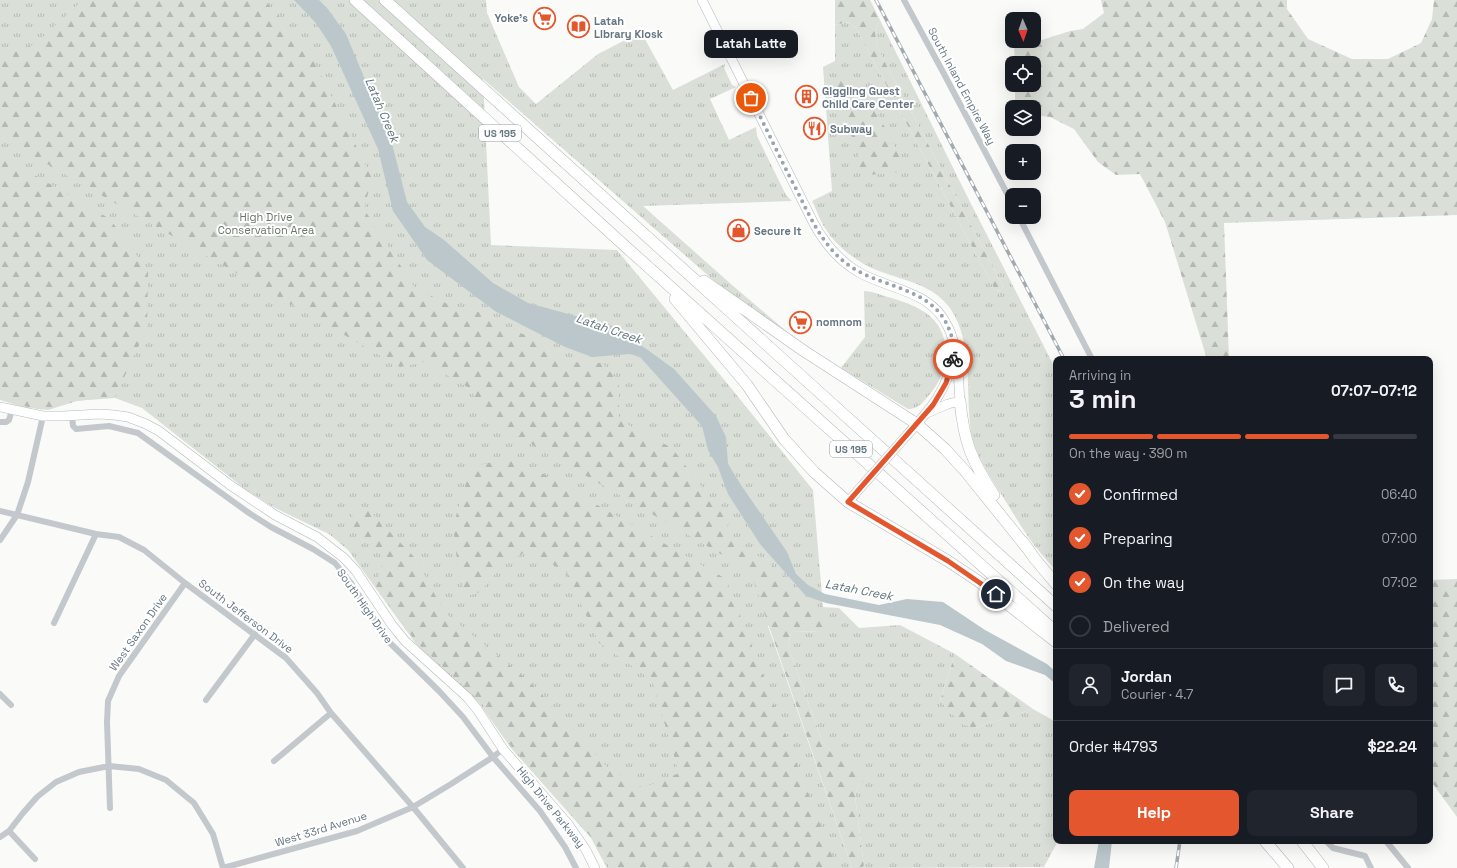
<!DOCTYPE html>
<meta charset="utf-8">
<style>
body{margin:0;font-family:"Space Grotesk",sans-serif;background:#20242c;color:#f1f3f6;height:100vh;display:flex;flex-direction:column;font-size:15px;white-space:nowrap}
*{box-sizing:border-box;margin:0}
p{font-size:13px;color:#9ea1a6}
.icon{flex:none;width:22px;height:22px;fill:none;stroke:currentColor;stroke-width:2;stroke-linecap:round;stroke-linejoin:round}
.map{position:relative;flex:1;overflow:hidden}
.drawer{position:absolute;left:1053px;top:356px;width:380px;height:488px;display:flex;flex-direction:column;background:#171b24;border-radius:8px;box-shadow:0 4px 16px #0002}
.drawer>*{flex:none}
.needle{width:26px;rotate:178deg}
.controls{position:absolute;left:1005px;top:12px;display:grid;gap:8px}
.controls a{display:grid;place-items:center;width:36px;height:36px;border-radius:8px;background:#171b24;box-shadow:0 4px 16px #0002;font-size:20px}
.pin{position:absolute;display:grid;place-items:center;width:34px;height:34px;color:#fff;margin:-17px;border:2px solid #fff;border-radius:50%;box-shadow:0 1px 4px #0007}
.courier{position:absolute;display:grid;place-items:center;width:40px;height:40px;margin:-20px;border:3px solid #e4572e;border-radius:50%;background:#fff;color:#222;box-shadow:0 1px 5px #0007}
.bubble{position:absolute;height:28px;border-radius:8px;background:#171b24;box-shadow:0 4px 16px #0002;font-size:13px;font-weight:600;line-height:28px;text-align:center}
.headline em{font-style:normal;font-weight:600}
.headline div{display:flex;flex-direction:column-reverse}
.headline{display:flex;align-items:center;justify-content:space-between;height:68px;padding:0 16px}
h1{font-size:26px;font-weight:600;line-height:30px}
.bar{display:grid;grid-template-columns:repeat(4,1fr);gap:6px 4px;align-content:center;height:48px;padding:0 16px}
.bar i{height:5px;border-radius:3px;background:#363941}
.bar .current{background:#e4572e}
.bar p{grid-column:span 4}
.line{display:flex;align-items:center;gap:10px;padding:0 16px;border-top:1px solid #363941}
.line div{flex:1}
.round{display:grid;place-items:center;flex:none;width:42px;height:42px;border-radius:8px;background:#20242c}
ol{padding:0 16px;list-style:none}
li{display:flex;align-items:center;gap:12px;height:44px}
li p{margin-inline-start:auto}
li .icon{padding:4px;border-radius:50%;background:#e4572e;color:#fff;stroke-width:4}
li:last-child{color:#9ea1a6}
li i{width:22px;height:22px;border:2px solid #363941;border-radius:50%}
.cta{display:flex;gap:8px;margin-top:auto;padding:8px 16px}
.cta a{flex:1;height:46px;border-radius:8px;background:#e4572e;color:#fff;font-size:16px;font-weight:600;line-height:46px;text-align:center}
.cta a+a{background:#20242c;color:#f1f3f6}
.map>svg:first-child{display:block}
.grass{fill:url(#grass-tufts)}
.forest{fill:url(#forest-firs)}
.water{fill:#bbc7cb}
.lines{fill:none;stroke-linecap:round;stroke-linejoin:round}
.secondary-casing{stroke:#b3babf;stroke-width:10}
.highway-casing{stroke:#b4b9bd;stroke-width:12}
.street{stroke:#c3c8cc;stroke-width:6}
.secondary{stroke:#fff;stroke-width:9}
.highway{stroke:#fff;stroke-width:11}
.rail-casing{stroke:#a2aab0;stroke-width:3.5}
.rail{stroke:#fff;stroke-width:2;stroke-dasharray:6;stroke-linecap:butt}
.secondary-bridge-casing{stroke:#b3babf;stroke-width:10;stroke-linecap:butt}
.secondary-bridge{stroke:#fff;stroke-width:9}
.done{stroke:#99a4ac;stroke-width:4;stroke-dasharray:0 7.2}
.route{stroke:#e4572e;stroke-width:5}
.labels{text-anchor:middle;stroke-width:4;stroke-linejoin:round;paint-order:stroke}
.shield{fill:#fff;stroke:#939fa8;stroke-width:1}
.shield-label{font-size:10px;font-weight:bold;fill:#657683}
.poi-label{font-size:11px;font-weight:bold;fill:#657683;stroke:#fff;text-anchor:start}
.street-label{font-size:11px;fill:#657683;stroke:#fff}
.park-label{font-size:11px;fill:#687a64;stroke:#fff}
.water-label{font-size:12px;font-style:italic;fill:#60757c;stroke:#fff}
</style>
<div class="map">
<svg width="1457" height="868" viewBox="0 0 1457 868">
<defs>
<pattern id="grass-tufts" width="24" height="20" patternUnits="userSpaceOnUse"><rect width="24" height="20" fill="#dadfd7"/><path d="M3 7l-1-3M5 7V3M7 7l1-3M15 17l-1-3M17 17v-4M19 17l1-3" fill="none" stroke="#b4b9b4"/></pattern>
<pattern id="forest-firs" width="22" height="20" patternUnits="userSpaceOnUse"><rect width="22" height="20" fill="#dadfd7"/><path d="M5 1l3.5 6h-7zM16 11l3.5 6h-7z" fill="#b4b9b4"/></pattern>
</defs>
<rect width="100%" height="100%" fill="#fafaf8"/>
<!-- grass -->
<path class="grass" d="M0,0H486L487,13L519,87L536,104L598,54L641,32L673,90L725,64L724,68L732,85L736,87L710,99L729,140L756,127L757,136L786,195L792,201L643,206L732,285L799,342L747,307L711,278L483,79L491,245L617,250L731,388L813,490L823,607L839,608L859,628L900,625L955,654L940,701L975,728L1033,709L1056,722V841H1058L1044,867L861,868L864,866L855,796L858,786L865,779L823,743L788,646L791,632L821,631L768,626L852,868H834V861L764,868H607L591,838L511,748L479,703L416,644L348,550L329,534L273,507L245,489L142,408L115,398L73,401L50,407L26,408L0,400Z
M880,20L966,194L1056,370V571C1049,562 1041,554 1034,545C1023,530 1013,513 1003,497C991,478 975,455 971,432C965,392 974,343 950,308C932,284 905,281 879,271C857,263 833,244 822,223C818,216 816,208 812,201L832,191L823,67L835,61V25L849,22L856,28L995,290L1001,291L1003,286L877,47L875,31Z
M864,291C872,291 880,295 888,297C902,301 918,306 930,316C953,337 949,372 930,394C923,402 919,409 908,409L841,368L865,337Z"/>
<!-- forest -->
<path class="forest" d="M83,0H265L314,61L372,178L364,209L415,288L462,311H477L516,334H530L540,338L561,362L602,363L619,381V420L672,448L727,520L729,535L774,567L815,606L828,625L821,631L791,632L788,646L823,743L866,779L858,786L855,796L864,866L861,868H852L750,571L490,420L469,388L424,362L400,367L0,137V58L35,44Z
M835,0H870L880,20L875,31L877,47L1003,286L1001,291L995,290L856,28L849,22L835,25Z
M1101,0H1287V9L1308,39L1352,59H1388L1421,43L1432,19L1434,0H1457V215L1224,223L1229,359H1207L1165,222L1140,174L1116,175L1098,162L1074,129L1050,117L1034,115V107H1023L1015,100V85H1034V63H1015L1014,47L1042,40L1070,31L1083,29L1104,13Z
M843,77L851,78L870,99L904,164L900,172L868,175L860,169L858,150L835,100L836,83Z
M0,155L110,219L148,271L147,328L115,397L77,401L48,410L37,409L6,401L0,395Z
M514,457L726,579L834,861V868H610L608,863L591,837L512,747L481,702L416,642L376,586L384,558L353,526L352,512L368,509L416,559L444,612L530,682L607,767L643,788L679,773L652,680L599,643L566,572L528,550L501,567L480,592L467,596L459,577L453,526L471,467Z
M1457,579V817L1430,780V580Z
M955,654L1033,709L975,728L961,724L940,701Z"/>
<!-- water -->
<path class="water" d="M294,0H319L327,8L346,34L392,144L407,202L425,227L444,240L493,283L528,303L616,327L674,369L716,416L726,437L728,464L741,485L787,552L796,574L808,585L825,594L879,605L907,599L943,602L985,630L1047,664L1056,672V684L1045,675L1006,661L982,644L940,625L826,603L806,596L760,544L728,494L718,467L708,450L702,426L640,357L630,354L592,357L565,347L495,311L427,260L393,211L378,149L331,46L316,23Z
M1099,841H1112L1109,868H1094Z"/>
<g class="lines">
<defs>
<path id="secondary" d="M702,0L813,222C824,243 839,261 860,273C891,290 932,291 948,327C959,349 958,377 960,401L948,404L927,413
M0,407L43,416H63L100,414L114,415L128,417L146,424L159,431L230,485L275,515L317,537L344,558L356,571L392,625L405,641L467,697L477,709L503,749L568,824L586,850L595,868
M908,434C932,407 946,392 954,355
M848,502L861,487"/>
<path id="highway" d="M355,0L626,247L1056,632
M385,0L1056,606
M704,281L804,351L917,424L945,449L966,472L1027,548
M675,299L747,385L784,439L814,472L848,502L948,561L978,581L1056,642
M960,401C964,443 972,461 994,495
M1023,542L1035,559L1056,584
M1265,841L1288,868
M1302,841L1323,868"/>
</defs>
<!-- secondary casing -->
<use href="#secondary" class="secondary-casing"/>
<!-- highway casing -->
<use href="#highway" class="highway-casing"/>
<!-- street -->
<path class="street" d="M904,0L943,72L1012,203
M1019,217L1092,359
M72,416L73,426L76,429L109,426L138,433L249,513L271,527L313,549L335,563L351,583L388,641L439,691L463,717L493,757L540,811L565,847L576,868
M0,422H6L9,420L12,410
M0,511L96,534L119,537L144,550L185,583L286,658L317,693L331,713L413,807L463,868
M0,540L17,515L28,482L43,416
M54,623L96,534
M0,694L11,705
M206,700L255,634
M274,761L331,713
M110,808L107,722L108,701L119,676L185,583
M9,831L35,859
M0,837L9,831L23,813L37,797L56,782L79,772L109,766L139,769L166,780L194,803L213,834L223,868
M1326,841L1333,848L1365,856L1371,868
M1386,841L1408,868
M223,868L357,831L413,807L451,784L493,757L503,749"/>
<!-- secondary -->
<use href="#secondary" class="secondary"/>
<!-- highway -->
<use href="#highway" class="highway"/>
<defs>
<path id="rail" d="M876,0L1064,359
M1176,868L1180,841"/>
</defs>
<!-- rail casing -->
<use href="#rail" class="rail-casing"/>
<!-- rail -->
<use href="#rail" class="rail"/>
<defs>
<path id="secondary-bridge" d="M861,487L908,434"/>
</defs>
<!-- secondary-bridge casing -->
<use href="#secondary-bridge" class="secondary-bridge-casing"/>
<!-- secondary-bridge -->
<use href="#secondary-bridge" class="secondary-bridge"/>
</g>
<g class="lines">
<!-- done -->
<path class="done" d="M751,98C766,128 780,158 795,187C810,216 821,244 847,264C880,289 932,286 949,329C953,339 955,348 953,359"/>
<!-- route -->
<path class="route" d="M953,359L946,383L933,405L848,502L948,561L996,594"/>
</g>
<!-- icons -->
<defs>
<symbol id="supermarket-ring" viewBox="-11 -11 22 22"><circle r="9.5" fill="#fff" stroke="#e4572e" stroke-width="1.5"/><path d="M-6-5.5h2.5l.6 2H6L4.5 2H-2.5L-4.4-4H-6ZM-1.5 3.2a1.3 1.3 0 1 0 .1 0ZM3 3.2a1.3 1.3 0 1 0 .1 0Z" fill="#e4572e"/></symbol>
<symbol id="library-ring" viewBox="-11 -11 22 22"><circle r="9.5" fill="#fff" stroke="#e4572e" stroke-width="1.5"/><path d="M-6-4Q-3-5.5-.7-3.5V5Q-3 3-6 4ZM6-4Q3-5.5 .7-3.5V5Q3 3 6 4Z" fill="#e4572e"/></symbol>
<symbol id="building-ring" viewBox="-11 -11 22 22"><circle r="9.5" fill="#fff" stroke="#e4572e" stroke-width="1.5"/><path d="M-4-6H4V6H1V3H-1V6H-4ZM-2.5-4.3h1.7v1.8h-1.7ZM.8-4.3h1.7v1.8H.8ZM-2.5-1h1.7V.8h-1.7ZM.8-1h1.7V.8H.8Z" fill="#e4572e"/></symbol>
<symbol id="restaurant-ring" viewBox="-11 -11 22 22"><circle r="9.5" fill="#fff" stroke="#e4572e" stroke-width="1.5"/><path d="M-5-6h1v4h1v-4h1v4h1v-4h1v5L-1.5 .5V6h-2V.5L-5-1ZM5-6V6H3V1.5H1.5Q1.5-4 5-6Z" fill="#e4572e"/></symbol>
<symbol id="shop-ring" viewBox="-11 -11 22 22"><circle r="9.5" fill="#fff" stroke="#e4572e" stroke-width="1.5"/><path d="M-5-2.5h2.3a2.7 3.5 0 0 1 5.4 0H5L5.5 6h-11ZM-1.5-2.5h3a1.5 2.3 0 0 0-3 0Z" fill="#e4572e"/></symbol>
</defs>
<g fill-rule="evenodd">
<use href="#supermarket-ring" x="532" y="6" width="25" height="25"/>
<use href="#library-ring" x="566" y="14" width="25" height="25"/>
<use href="#building-ring" x="794" y="84" width="25" height="25"/>
<use href="#restaurant-ring" x="802" y="116" width="25" height="25"/>
<use href="#shop-ring" x="726" y="218" width="25" height="25"/>
<use href="#supermarket-ring" x="788" y="310" width="25" height="25"/>
</g>
<g class="labels">
<!-- shield labels -->
<g class="shield">
<rect x="479" y="125" width="42" height="16" rx="3"/>
<rect x="830" y="441" width="42" height="16" rx="3"/>
</g>
<g class="shield-label">
<text x="500" y="137">US 195</text>
<text x="851" y="453">US 195</text>
</g>
<!-- poi labels -->
<g class="poi-label">
<text x="528" y="22" text-anchor="end">Yoke's</text>
<text x="594" y="25">Latah<tspan x="594" dy="13">Library Kiosk</tspan></text>
<text x="822" y="95">Giggling Guest<tspan x="822" dy="13">Child Care Center</tspan></text>
<text x="830" y="133">Subway</text>
<text x="754" y="235">Secure It</text>
<text x="816" y="326">nomnom</text>
</g>
<!-- street labels -->
<g class="street-label">
<text transform="translate(962 86) rotate(62)" y="4">South Inland Empire Way</text>
<text transform="translate(365 606) rotate(55)" y="4">South High Drive</text>
<text transform="translate(246 616) rotate(37)" y="4">South Jefferson Drive</text>
<text transform="translate(138 632) rotate(-55)" y="4">West Saxon Drive</text>
<text transform="translate(551 807) rotate(51)" y="4">High Drive Parkway</text>
<text transform="translate(321 829) rotate(-17)" y="4">West 33rd Avenue</text>
</g>
<!-- park labels -->
<g class="park-label">
<text x="266" y="221">High Drive<tspan x="266" dy="13">Conservation Area</tspan></text>
</g>
<!-- water labels -->
<g class="water-label">
<text transform="translate(382 110) rotate(67)" y="4">Latah Creek</text>
<text transform="translate(609 329) rotate(19)" y="4">Latah Creek</text>
<text transform="translate(859 590) rotate(11)" y="4">Latah Creek</text>
</g>
</g>
</svg>
<div class="controls">
<a><svg class="needle" viewBox="-14 -14 28 28"><path d="M0-13l5 13h-10z" fill="#e53935"/><path d="M0 13l5-13h-10z" fill="#9ea1a6"/></svg></a>
<a><svg class="icon" aria-label="locate" viewBox="0 0 24 24"><circle cx="12" cy="12" r="6"/><path d="M12 2v4M12 18v4M2 12h4M18 12h4"/></svg></a>
<a><svg class="icon" aria-label="layers" viewBox="0 0 24 24"><path d="M12 4l9 5-9 5-9-5zM3 14l9 5 9-5"/></svg></a>
<a>+</a>
<a>−</a>
</div>
<div class="pin" style="left:751px;top:98px;background:#ea580c"><svg class="icon" aria-label="bag" viewBox="0 0 24 24"><path d="M5 8h14l-1 12H6zM9 8a3 3 0 0 1 6 0"/></svg></div>
<div class="pin" style="left:996px;top:594px;background:#1f2937"><svg class="icon" aria-label="home" viewBox="0 0 24 24"><path d="M3 11l9-7 9 7M6 9v11h12V9"/></svg></div>
<div class="courier" style="left:953px;top:359px"><svg class="icon" aria-label="bike" viewBox="0 0 24 24"><circle cx="6" cy="16" r="4"/><circle cx="18" cy="16" r="4"/><path d="M6 16l4-8h5l3 8M10 8l3 8H6M13 5h3"/></svg></div>
<div class="bubble" style="left:704px;top:30px;width:94px">Latah Latte</div>
<section class="drawer">
<div class="headline"><div><h1>3 min</h1><p>Arriving in</p></div><em>07:07–07:12</em></div>
<div class="bar"><i class="current"></i><i class="current"></i><i class="current"></i><i></i><p>On the way · 390 m</p></div>
<ol>
<li><svg class="icon" aria-label="check" viewBox="0 0 24 24"><path d="M5 12l5 5 9-10"/></svg>Confirmed<p>06:40</p></li>
<li><svg class="icon" aria-label="check" viewBox="0 0 24 24"><path d="M5 12l5 5 9-10"/></svg>Preparing<p>07:00</p></li>
<li><svg class="icon" aria-label="check" viewBox="0 0 24 24"><path d="M5 12l5 5 9-10"/></svg>On the way<p>07:02</p></li>
<li><i></i>Delivered</li>
</ol>
<div class="line" style="height:72px"><a class="round"><svg class="icon" aria-label="person" viewBox="0 0 24 24"><circle cx="12" cy="8" r="4"/><path d="M4 21q1-7 8-7t8 7"/></svg></a><div><b>Jordan</b><p>Courier · 4.7</p></div><a class="round"><svg class="icon" aria-label="chat" viewBox="0 0 24 24"><path d="M4 5h16v11H9l-5 4z"/></svg></a><a class="round"><svg class="icon" aria-label="phone" viewBox="0 0 24 24"><path d="M5 4h4l2 5-3 2q2 4 5 5l2-3 5 2v4C11 20 4 13 5 4z"/></svg></a></div>
<div class="line" style="height:52px"><div>Order #4793</div><b>$22.24</b></div>
<div class="cta"><a>Help</a><a>Share</a></div>
</section>
</div>
